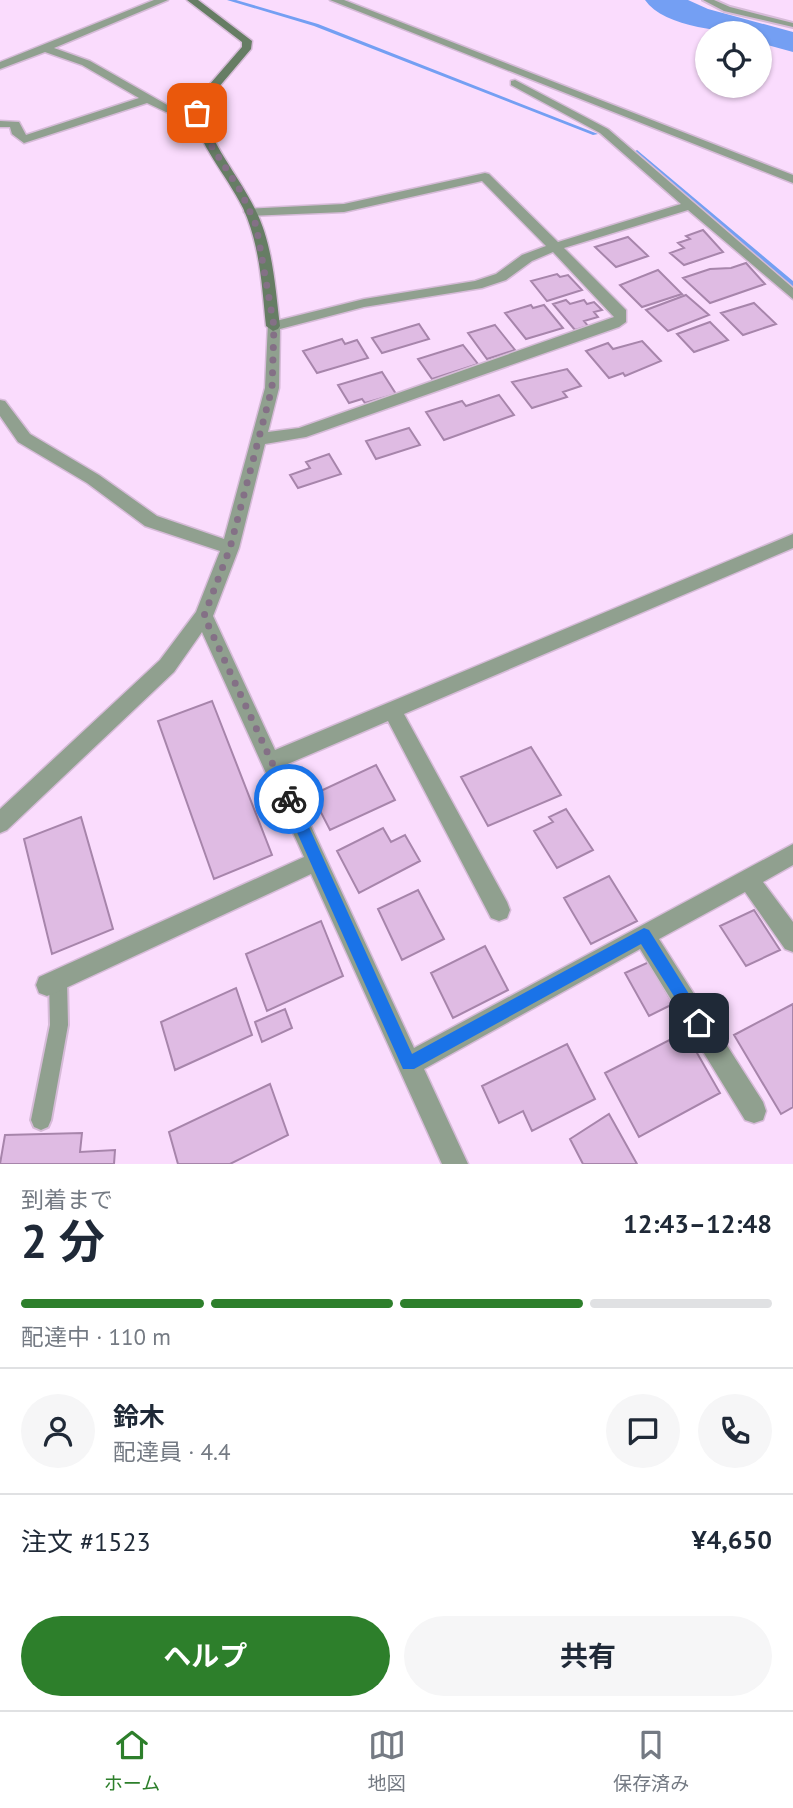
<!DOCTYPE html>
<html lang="ja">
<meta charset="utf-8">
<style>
body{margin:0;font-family:"PT Sans","Noto Sans JP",sans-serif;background:#f6f6f7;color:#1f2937;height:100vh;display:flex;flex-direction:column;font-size:26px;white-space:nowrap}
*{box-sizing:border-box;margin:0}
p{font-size:23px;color:#747a83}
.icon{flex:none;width:38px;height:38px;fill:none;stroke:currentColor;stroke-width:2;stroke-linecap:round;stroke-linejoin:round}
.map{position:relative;height:1164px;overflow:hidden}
.details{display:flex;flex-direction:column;background:#fff;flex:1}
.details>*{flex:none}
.tools{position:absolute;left:695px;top:21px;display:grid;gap:14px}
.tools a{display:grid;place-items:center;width:77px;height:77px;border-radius:50%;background:#fff;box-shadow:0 2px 5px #0004;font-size:35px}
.pin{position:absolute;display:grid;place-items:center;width:60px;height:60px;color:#fff;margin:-30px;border-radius:14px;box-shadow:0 4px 10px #0006}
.courier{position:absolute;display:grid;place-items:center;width:70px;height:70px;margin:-35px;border:5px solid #1a73e8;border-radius:50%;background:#fff;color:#222;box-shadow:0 2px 9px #0007}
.head em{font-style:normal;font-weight:700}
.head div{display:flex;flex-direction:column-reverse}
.head{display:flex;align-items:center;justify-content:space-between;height:119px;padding:0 21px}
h1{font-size:46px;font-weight:700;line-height:52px}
.bar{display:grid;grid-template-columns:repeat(4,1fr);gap:10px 7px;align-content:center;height:84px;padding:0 21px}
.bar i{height:9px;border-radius:5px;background:#e0e1e3}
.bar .on{background:#2d7f2b}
.bar p{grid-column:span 4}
.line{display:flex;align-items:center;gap:18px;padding:0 21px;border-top:2px solid #e0e1e3}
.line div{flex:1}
.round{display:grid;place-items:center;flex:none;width:74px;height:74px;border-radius:37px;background:#f6f6f7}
.cta{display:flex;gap:14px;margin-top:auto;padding:14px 21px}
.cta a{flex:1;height:80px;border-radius:42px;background:#2d7f2b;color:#fff;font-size:28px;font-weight:700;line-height:80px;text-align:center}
.cta a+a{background:#f6f6f7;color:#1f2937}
.tabs{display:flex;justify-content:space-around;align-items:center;height:98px;border-top:2px solid #e0e1e3;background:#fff;font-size:19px;color:#747a83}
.tabs a{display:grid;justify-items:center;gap:4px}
.tabs .on{color:#2d7f2b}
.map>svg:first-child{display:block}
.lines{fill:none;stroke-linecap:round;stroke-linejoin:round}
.stream{fill:#749ff3;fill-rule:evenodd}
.river{fill:#749ff3;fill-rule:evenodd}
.building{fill:#dfbbe3;stroke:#a785ab;stroke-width:2}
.lane-casing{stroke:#d6bbd8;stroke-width:4}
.street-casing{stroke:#d6bbd8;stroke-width:3}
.secondary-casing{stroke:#d6bbd8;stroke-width:3}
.lane{fill:#90a08f;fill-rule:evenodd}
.street{fill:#90a08f;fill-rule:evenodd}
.secondary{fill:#667d64;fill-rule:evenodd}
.route{fill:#1a73e8}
.done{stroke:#847086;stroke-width:7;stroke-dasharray:0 12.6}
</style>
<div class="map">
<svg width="793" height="1164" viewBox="0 0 793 1164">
<rect width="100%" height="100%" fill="#fadcfd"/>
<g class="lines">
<!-- stream -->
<path class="stream" d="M227,0H236L318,24L598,134L593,135L314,26Z
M637,150L793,281V287L635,153L634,152Z"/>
<!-- river -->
<path class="river" d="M645,0H688L708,9L793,32V52L760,43V33C729,33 664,28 645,0Z"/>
</g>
<!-- building -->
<path class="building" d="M703,230L723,252L684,265L670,253L684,248L678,243L690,239L686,236Z
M628,237L648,256L616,267L595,247Z
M746,263L765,284L710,303L683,278L710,269L731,268Z
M658,270L682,294L642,307L620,285Z
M557,274L560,277L568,275L582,290L547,301L531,281Z
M686,295L709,315L668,331L646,310Z
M566,300L570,304L584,300L587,304L594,302L602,310L594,312L598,317L584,321L588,326L575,330L553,304Z
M754,303L776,324L743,335L721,313Z
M531,305L533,308L544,305L563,328L526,339L505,313Z
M710,322L728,340L694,352L677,334Z
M419,324L429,339L382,353L372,338Z
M495,325L515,350L487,359L468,333Z
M342,339L345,344L357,340L368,358L317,373L303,351Z
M642,341L661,361L625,376L623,373L609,378L586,351L608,343L613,349Z
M463,345L478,364L432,379L418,359Z
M567,369L581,386L563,392L567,397L532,408L512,382Z
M382,372L396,394L365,403L362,399L349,403L338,385Z
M499,395L514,415L444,440L426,412L462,401L466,406Z
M409,428L420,445L376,459L366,441Z
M329,454L341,474L298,488L290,475L310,468L306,462Z
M212,701L272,855L214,879L158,721Z
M531,747L561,795L488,826L461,777Z
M376,765L395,800L330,830L312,795Z
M566,809L593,850L557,868L534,831L553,822L549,817Z
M81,817L113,929L52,954L24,839Z
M383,828L391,842L405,835L420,861L359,893L337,851Z
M609,876L637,921L591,944L564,898Z
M418,890L444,939L402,960L378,909Z
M754,910L780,950L746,966L720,926Z
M321,921L343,976L267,1011L246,954Z
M485,946L508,990L453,1018L431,973Z
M649,962L673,1004L649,1016L625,973Z
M236,988L252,1035L175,1070L161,1022Z
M793,1004V1107L781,1114L734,1035Z
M285,1009L292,1028L262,1042L255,1022Z
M685,1032L720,1093L639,1137L605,1073Z
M567,1044L595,1099L532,1131L523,1111L499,1123L482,1086Z
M270,1084L288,1135L230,1164H178L169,1132Z
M609,1114L637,1164H583L570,1139Z
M82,1133L80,1152L115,1150L114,1164H0L5,1135Z"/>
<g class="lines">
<defs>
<path id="lane" d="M703,0H714L730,7L793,23V27L724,11Z
M58,971L64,974L67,980L68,1025L51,1120L48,1127L41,1130L34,1127L31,1120L50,1025L49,980L52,974Z"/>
<path id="street" d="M154,0H168L54,48L90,61L169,106L201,111V115L166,112L147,103L24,143L12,134L10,127H0V121L19,122L26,135L139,98L82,65L45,52L0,69V62Z
M330,0H344L793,175V183Z
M515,80L608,129L793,288V299L688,210L564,248L626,310V322L619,327L306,437L265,444L239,548L213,616L275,750L793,534V548L404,714L507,902L510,910L507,918L499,921L491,918L388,721L283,766L414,1048L793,844V865L763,882L793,922V952L785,949L745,892L659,939L763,1102L766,1111L763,1120L754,1123L745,1120L640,949L424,1069L468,1164H442L311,874L55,993L47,996L39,993L36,985L39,977L304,857L202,632L174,672L7,830L0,833V809L160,660L196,612L220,551L145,526L87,483L18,442L0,416V400L5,401L30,434L99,475L157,516L224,539L265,388L268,323L364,299L475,281L496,274L522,255L546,246L482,181L344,212L250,216L244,212L246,209L344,204L485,173L489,174L558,242L681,204L600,133L511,85V81ZM553,252L614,317L299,428L268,432L279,388L280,329L364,307L482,288L506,280L532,261Z"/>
<path id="secondary" d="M187,0H198L252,41L251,49L202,107C211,146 238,174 255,209C273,244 275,287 280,326L278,329L273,331L266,326C262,287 260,245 243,208C226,174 199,146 190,107L242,47V42Z"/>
</defs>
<!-- lane casing -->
<use href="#lane" class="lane-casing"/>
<!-- street casing -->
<use href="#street" class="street-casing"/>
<!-- secondary casing -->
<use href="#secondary" class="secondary-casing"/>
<!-- lane -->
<use href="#lane" class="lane"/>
<!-- street -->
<use href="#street" class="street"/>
<!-- secondary -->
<use href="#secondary" class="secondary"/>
</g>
<!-- route -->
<path class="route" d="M289,793L294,794L412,1054L644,928L649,930L704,1018V1028H694L641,944L414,1069H403L282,799Z"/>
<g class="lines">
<!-- done -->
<path class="done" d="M197,113L198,125L240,190L256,225L274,326L272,388L230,548L204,616L289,799"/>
</g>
</svg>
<div class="tools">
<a><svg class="icon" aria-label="locate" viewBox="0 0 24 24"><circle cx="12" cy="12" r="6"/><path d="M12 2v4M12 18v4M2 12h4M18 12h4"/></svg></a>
</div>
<div class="pin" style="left:197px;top:113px;background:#ea580c"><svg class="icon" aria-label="bag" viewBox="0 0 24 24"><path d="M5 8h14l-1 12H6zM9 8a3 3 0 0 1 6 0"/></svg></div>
<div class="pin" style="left:699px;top:1023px;background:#1f2937"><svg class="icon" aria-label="home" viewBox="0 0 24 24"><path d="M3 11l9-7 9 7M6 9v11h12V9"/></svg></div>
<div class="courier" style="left:289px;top:799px"><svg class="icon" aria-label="bike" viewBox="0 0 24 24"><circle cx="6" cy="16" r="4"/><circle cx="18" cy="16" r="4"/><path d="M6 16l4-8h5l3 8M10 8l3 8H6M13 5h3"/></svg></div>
</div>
<section class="details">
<div class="head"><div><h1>2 分</h1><p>到着まで</p></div><em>12:43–12:48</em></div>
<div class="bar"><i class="on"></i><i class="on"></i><i class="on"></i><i></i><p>配達中 · 110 m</p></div>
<div class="line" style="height:126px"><a class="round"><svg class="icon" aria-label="person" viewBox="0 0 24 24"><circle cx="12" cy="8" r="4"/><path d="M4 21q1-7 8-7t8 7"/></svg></a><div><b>鈴木</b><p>配達員 · 4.4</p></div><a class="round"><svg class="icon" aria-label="chat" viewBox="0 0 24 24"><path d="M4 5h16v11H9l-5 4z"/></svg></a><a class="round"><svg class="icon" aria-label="phone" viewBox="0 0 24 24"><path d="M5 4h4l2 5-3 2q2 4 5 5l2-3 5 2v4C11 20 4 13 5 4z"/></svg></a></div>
<div class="line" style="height:91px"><div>注文 #1523</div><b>¥4,650</b></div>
<div class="cta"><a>ヘルプ</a><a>共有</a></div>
</section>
<nav class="tabs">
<a class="on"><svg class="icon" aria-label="home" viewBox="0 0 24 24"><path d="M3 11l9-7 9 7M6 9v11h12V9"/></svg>ホーム</a>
<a><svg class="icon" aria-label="map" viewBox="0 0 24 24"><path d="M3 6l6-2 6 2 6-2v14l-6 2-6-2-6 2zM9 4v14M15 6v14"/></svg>地図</a>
<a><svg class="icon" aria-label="saved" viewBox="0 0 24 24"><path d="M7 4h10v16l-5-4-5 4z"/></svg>保存済み</a>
</nav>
